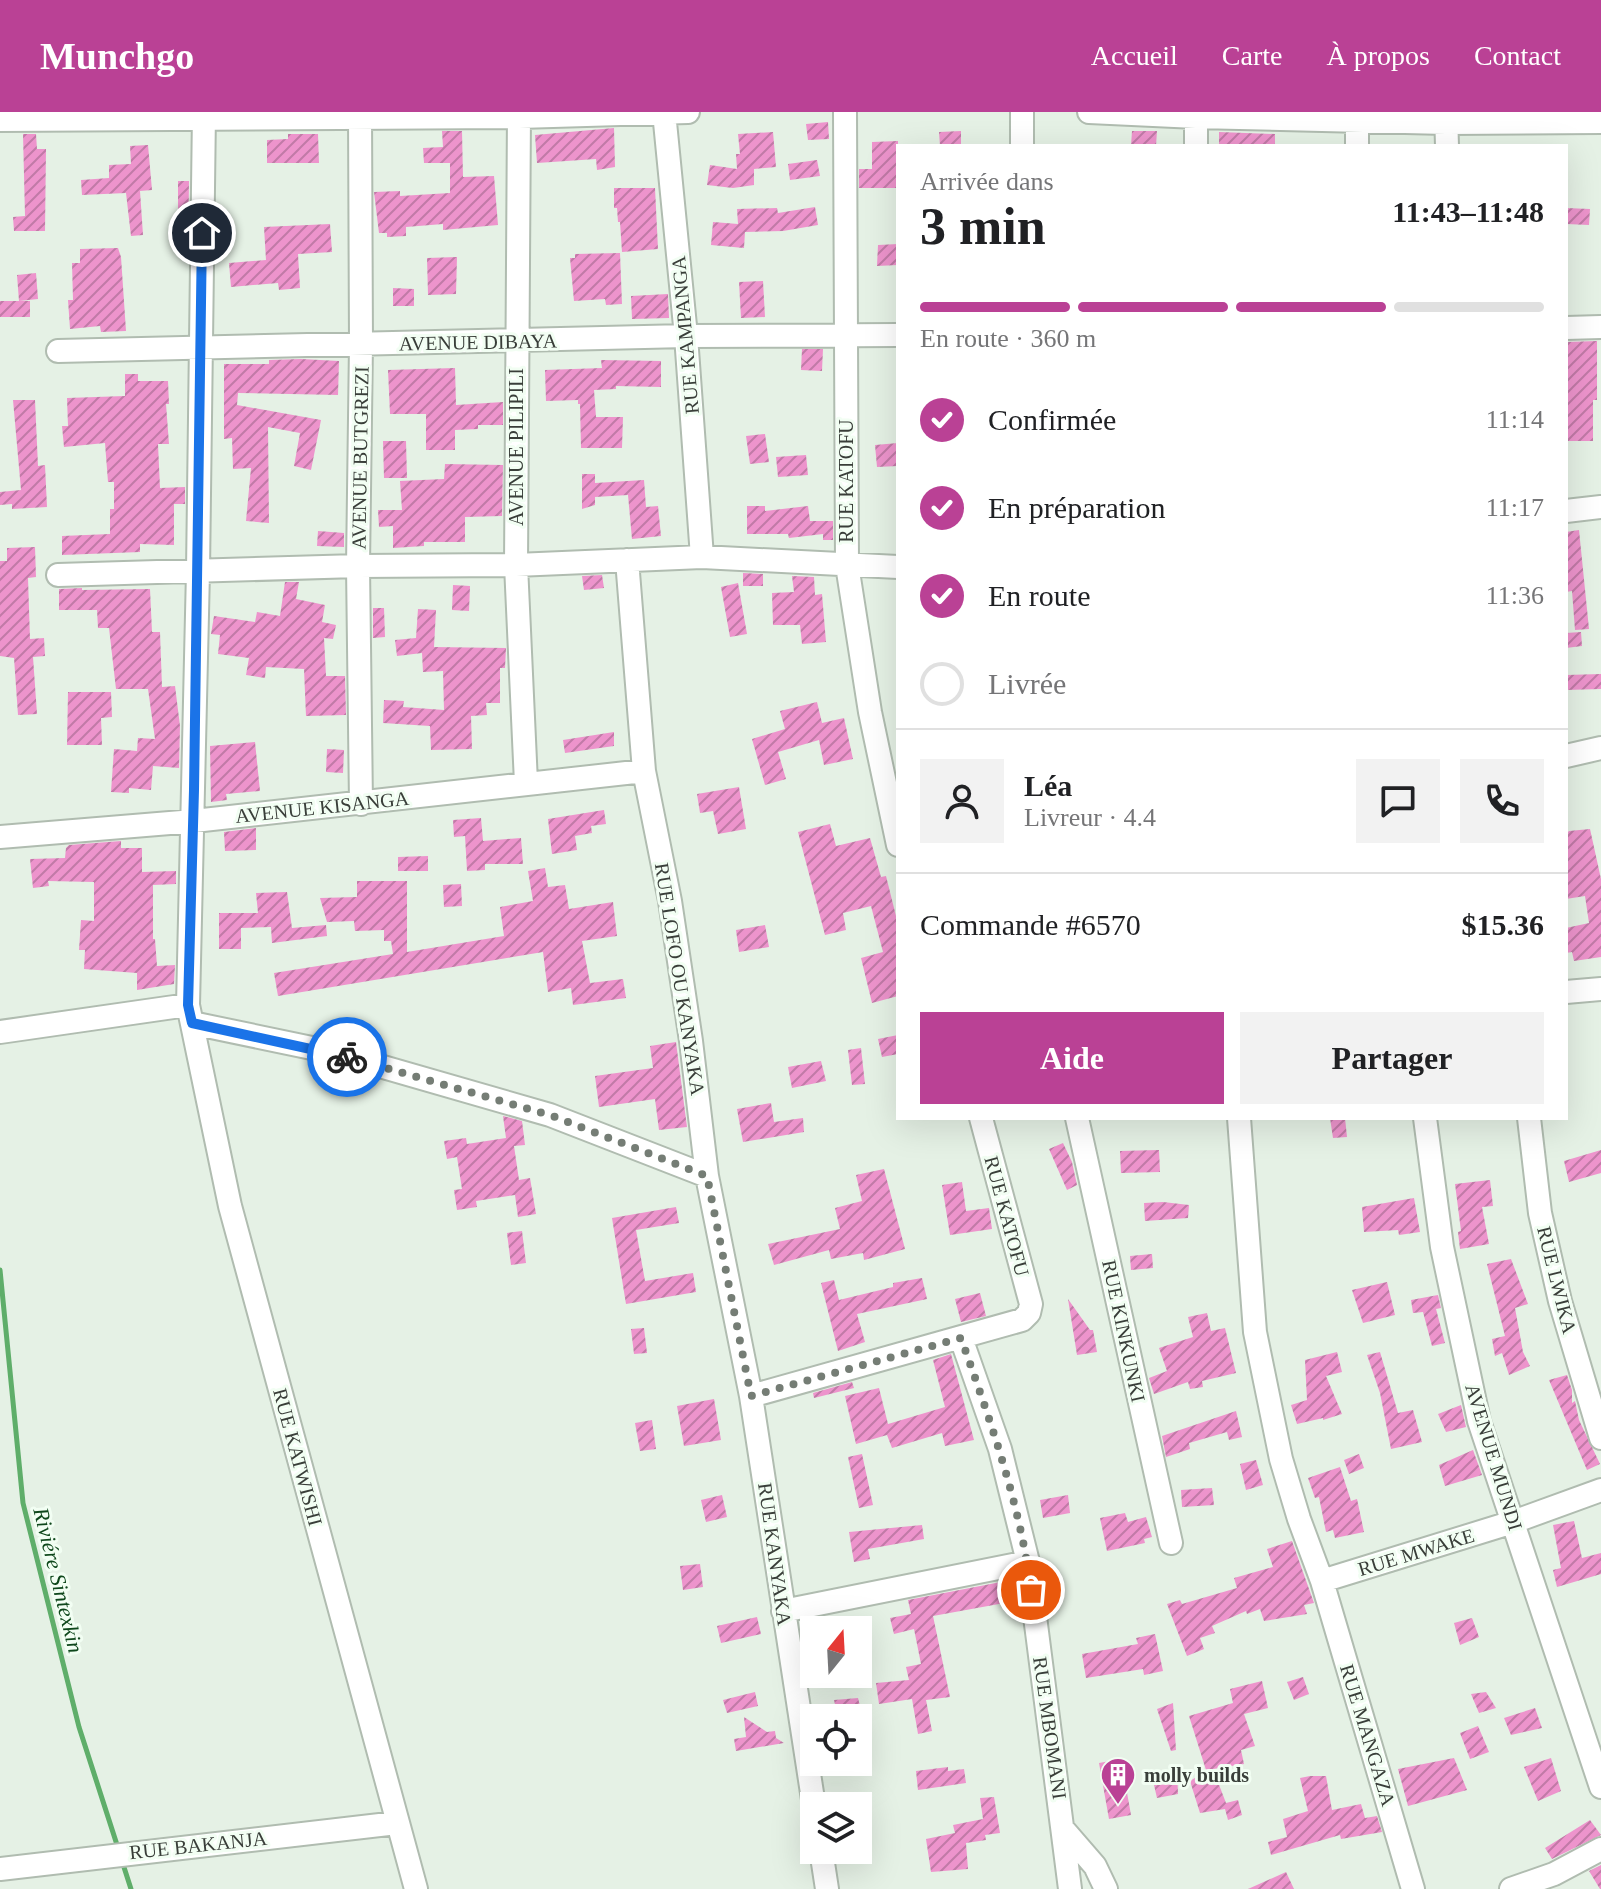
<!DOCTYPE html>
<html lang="fr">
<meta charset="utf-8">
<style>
body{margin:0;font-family:"Times New Roman",serif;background:#f2f2f2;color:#202124;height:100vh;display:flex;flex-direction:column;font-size:30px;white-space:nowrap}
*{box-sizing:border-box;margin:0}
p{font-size:26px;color:#757577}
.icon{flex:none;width:44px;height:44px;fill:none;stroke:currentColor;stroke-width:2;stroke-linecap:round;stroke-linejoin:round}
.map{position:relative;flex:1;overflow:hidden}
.side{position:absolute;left:896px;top:32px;width:672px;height:976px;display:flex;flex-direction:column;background:#fff;border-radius:0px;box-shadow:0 8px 32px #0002}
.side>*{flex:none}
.needle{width:52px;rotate:18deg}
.tools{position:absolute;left:800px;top:1504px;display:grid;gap:16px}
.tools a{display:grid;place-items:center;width:72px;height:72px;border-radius:0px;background:#fff;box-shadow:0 8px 32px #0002;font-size:40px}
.pin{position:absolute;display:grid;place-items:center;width:68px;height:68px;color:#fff;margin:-34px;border:4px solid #fff;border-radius:50%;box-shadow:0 2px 8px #0007}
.courier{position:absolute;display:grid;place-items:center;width:80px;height:80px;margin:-40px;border:6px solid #1a73e8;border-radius:50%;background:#fff;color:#222;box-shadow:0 2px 10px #0007}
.head em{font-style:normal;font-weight:700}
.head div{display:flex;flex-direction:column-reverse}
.head{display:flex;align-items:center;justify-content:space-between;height:136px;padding:0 24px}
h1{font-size:52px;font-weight:700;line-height:60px}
.bar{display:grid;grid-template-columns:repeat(4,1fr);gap:12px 8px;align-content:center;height:96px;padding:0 24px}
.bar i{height:10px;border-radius:6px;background:#e0e0e0}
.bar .on{background:#ba4195}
.bar p{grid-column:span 4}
.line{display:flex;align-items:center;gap:20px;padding:0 24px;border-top:2px solid #e0e0e0}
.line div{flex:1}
.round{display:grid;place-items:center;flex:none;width:84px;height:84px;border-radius:0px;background:#f2f2f2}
ol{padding:0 24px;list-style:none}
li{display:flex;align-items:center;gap:24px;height:88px}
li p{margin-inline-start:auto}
li .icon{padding:8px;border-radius:50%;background:#ba4195;color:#fff;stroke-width:4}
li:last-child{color:#757577}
li i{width:44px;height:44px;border:4px solid #e0e0e0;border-radius:50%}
.cta{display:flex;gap:16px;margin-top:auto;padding:16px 24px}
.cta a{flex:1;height:92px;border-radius:0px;background:#ba4195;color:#fff;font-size:32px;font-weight:700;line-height:92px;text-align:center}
.cta a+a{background:#f2f2f2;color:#202124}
header{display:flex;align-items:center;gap:48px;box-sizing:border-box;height:112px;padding:0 40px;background:#ba4195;color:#fff}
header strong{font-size:38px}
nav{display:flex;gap:44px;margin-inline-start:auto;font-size:28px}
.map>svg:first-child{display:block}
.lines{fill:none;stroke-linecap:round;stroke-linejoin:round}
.stream{stroke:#5fae6a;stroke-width:5}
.building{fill:url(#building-hatch)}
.street-casing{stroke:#b0bcb0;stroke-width:26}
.street{stroke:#fff;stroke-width:22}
.done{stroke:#757d75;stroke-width:8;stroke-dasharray:0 14.4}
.route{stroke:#1a73e8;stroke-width:10}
.labels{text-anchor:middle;stroke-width:6;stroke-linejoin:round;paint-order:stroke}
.street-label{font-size:20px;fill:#393e39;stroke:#f2fef3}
.poi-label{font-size:20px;font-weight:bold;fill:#393e39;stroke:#f2fef3;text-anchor:start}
.water-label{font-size:22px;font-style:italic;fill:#0e471b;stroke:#f2fef3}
</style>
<header>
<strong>Munchgo</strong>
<nav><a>Accueil</a><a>Carte</a><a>À propos</a><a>Contact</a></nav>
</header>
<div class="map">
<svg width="1601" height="1777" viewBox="0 0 1601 1777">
<defs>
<pattern id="building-hatch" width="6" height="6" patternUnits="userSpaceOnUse" patternTransform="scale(2)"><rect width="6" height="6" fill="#ed94cc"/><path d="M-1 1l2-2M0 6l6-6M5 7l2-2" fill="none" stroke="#c17aa7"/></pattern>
</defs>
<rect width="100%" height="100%" fill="#e5f1e5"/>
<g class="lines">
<!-- stream -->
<path class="stream" d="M0,1158L23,1391L79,1615L119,1739
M122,1749L131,1777"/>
</g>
<!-- building -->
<path class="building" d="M828,10L829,27L808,28L806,12Z
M614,16L615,55L597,58L596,47L537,51L535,23Z
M442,19H462L463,65L494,64L498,113L443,118V112L406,115V124L387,125V121H379L374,80L400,79V84L450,81V51H424L423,36L443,35Z
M961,19V34H940L939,20Z
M1132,19H1157L1156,34H1131Z
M773,20L776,55L754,57V73L733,76L707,73L710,53L737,57L736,42H740L738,22Z
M1219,20L1275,22V34H1219Z
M23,22H36L37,37H46L45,119H14L13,105L25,104Z
M288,22H318L319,51H267V28L288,27Z
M898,29V76H859V57H872V30Z
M148,33L152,78L140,79L143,123L131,124L126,81L82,83L81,68L109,66V53L131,52L130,34Z
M817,48L820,64L790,68L788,52Z
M178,69H189L188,139H178Z
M614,76H655L658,137L622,140L620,110H618L617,96H614Z
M815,95L818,113L783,119L745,120L744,136L711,133L713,110L738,112L737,97L777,96L778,101Z
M1566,96L1590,97L1589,113L1566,112Z
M330,112L332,140L298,142L300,176L279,178L278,171L231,175L229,151L266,148L264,115Z
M898,132V153L877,154L878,133Z
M118,136L121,145L126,219L101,220L100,214L70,217L68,188H73L72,151H80V137Z
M620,141L622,192L606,193L605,187L574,189L570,146H575V142Z
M457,145L456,182L428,183L427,146Z
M36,161L38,187L19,189L17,163Z
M763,169L765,205L741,206L739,170Z
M393,176L414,177V194H393Z
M668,182L669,206L632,207L631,184Z
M0,189H30V205H0Z
M1597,229V288H1593V329H1566V230Z
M802,237H823L822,259L801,258Z
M301,247L339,249L338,283L238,281L237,293L321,308L311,358L294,354L300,321L268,315L269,411L246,409L251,356L233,357L232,326L224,327V252H269V248Z
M601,248L661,249V275L616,274V277L594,278L596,305H623L622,336H581L580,292H578V288L546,289L545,258L602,256Z
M455,256L456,293L503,290V313H478V317L455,318V338H426V302H390L388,258Z
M125,262H138V269H168L169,292H166L169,332H158L160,376L185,375V392H174V433L140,432V440L62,443V424L110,422V397H114V370H108L105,331L64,335L62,314H68L67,286L125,284Z
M13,288H35L38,354L45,353L47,395L12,397V392L0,393V380L21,378Z
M765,322L769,350L750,352L746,324Z
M383,329H406L407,366H384Z
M898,331V354L877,355L875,333Z
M806,343L808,363L778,365L776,345Z
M445,352L503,353L502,404L465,405V430H424V434L393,436V414L379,415L378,398H402L400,369L444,367Z
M582,362H595V371L644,368L646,395L658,394L661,424L632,427L628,383L595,385V393L582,397Z
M747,394H765V399L808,394L810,409H833V428H823V422L789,426L788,422H747Z
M1579,418L1589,517L1575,518L1572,479L1566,480V420Z
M318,419L344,421V435L317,434Z
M35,435L36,465L28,466L30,527L44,526L45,544L33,545L37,602L18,603L14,546L0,544V449H7V436Z
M743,461L763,462V474H743Z
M602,463L604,476L584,478L582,464Z
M792,464L814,465L815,483L822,482L826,530L802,532L800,513H773L772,481L794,480Z
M285,470H299L296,487L325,493L322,510L336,513L333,527L324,526L326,564H345L346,603L306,604L304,557L266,555L265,566L246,563L249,546L218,542L220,523L211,522L214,504L255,510L257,500L280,504Z
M738,471L747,522L730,525L721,475Z
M453,473L470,474L469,499L452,498Z
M82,476V478L150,477L152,520H160L162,575L175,574L180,614L179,656L153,654L151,678L129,676V681L111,680L114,637L137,639L138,626L155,627L148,577H116L109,516H98L97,498H59V477Z
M373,496H384L385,525L373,526Z
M418,497L436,498L434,535L506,536L505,556H500V591H486L487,603L471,604L472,637L431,638L430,614L383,611L384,588L404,589L403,595L444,598L443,559L423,560L422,541L397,544L395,528L416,526Z
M1581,520L1582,534L1566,536V521Z
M1601,562V577L1566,578V563Z
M68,580H111L112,605L101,606L102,633H67Z
M817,590L822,611L844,606L853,647L824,653L819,628L778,640L786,667L765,673L752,627L785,617L780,599Z
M614,620V634L565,641L563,628Z
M255,630L260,679L226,682L227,688L211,690L210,634Z
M327,637L344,638L343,661L326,660Z
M739,675L746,717L718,722L713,699L700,701L697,682Z
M604,698L606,712L591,714L592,721L575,724L577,738L552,742L548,707Z
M481,706L483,729L521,726L523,752H485V758L467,759L465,724L454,725L453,708Z
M830,712L836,734L870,726L881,765L886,764L898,812V884L872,891L861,846L883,840L871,794L843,801L846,818L825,823L798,720Z
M256,716V738L225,739L224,720Z
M1590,717L1601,767V845L1574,849L1572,840L1566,841V816L1589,811L1585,784L1566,787V722L1569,719Z
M121,729V736H142V760L176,759V772L153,773V827H155L157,854L175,853L174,872L137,878V861L84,857L85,838H79L81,808L94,809V770L48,769L49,774L33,776L30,747L65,746L66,736L69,733Z
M428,744V759H398V745Z
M545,756L548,775L565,773L569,797L613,790L617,824L582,829L590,871L623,867L626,886L573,893L571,876L548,880L543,840L278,884L274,861L393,842L391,829H384V818L355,819L354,809L327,810L320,786L357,785V769H407V840L504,824L500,795L533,789L528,759Z
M461,772L462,794L444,795L443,773Z
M287,780L292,816L326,813L327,824L272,831L271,815L241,816V837H219V801H258L256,781Z
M765,813L769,835L739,840L736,818Z
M898,923V942L882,945L878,927Z
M676,930L687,1015L659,1018L655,987L599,995L595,964L653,956L650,934Z
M861,936L865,972L852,973L848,938Z
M821,949L826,969L792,976L788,955Z
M771,991L774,1010L803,1006L804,1020L743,1030L737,997Z
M503,1004L522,1009L525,1033L514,1034L519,1068L530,1066L536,1102L518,1105L515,1083L476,1089L477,1095L457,1098L454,1078L462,1077L457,1045L447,1047L444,1029L466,1026L467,1032L506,1026Z
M1330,1006H1345L1347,1025L1333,1026Z
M1063,1031L1072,1050L1077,1073L1067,1078L1049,1037Z
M1159,1038L1160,1060L1121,1061L1120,1039Z
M1601,1038V1061L1569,1070L1564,1049Z
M884,1057L905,1137L864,1148L863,1141L831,1147L829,1138L774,1153L768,1132L840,1117L835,1096L862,1089L856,1063Z
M1490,1068L1493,1094L1482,1095L1489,1132L1460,1137L1458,1120L1461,1119L1455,1072Z
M962,1070L966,1099L989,1096L992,1117L950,1123L942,1073Z
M1414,1086L1420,1120L1399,1123L1398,1118L1364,1120L1362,1095Z
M1163,1090L1189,1093L1188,1106L1145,1109L1144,1091Z
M676,1095L679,1111L636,1118L645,1169L693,1161L696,1180L626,1192L612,1106Z
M522,1119L526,1151L511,1153L507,1121Z
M1152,1142L1153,1156L1131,1158L1130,1144Z
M1511,1147L1528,1192L1515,1196L1523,1240L1530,1254L1509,1263L1502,1241L1495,1244L1492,1227L1505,1224L1487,1152Z
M922,1166L927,1187L857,1202L865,1230L838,1239L821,1171L834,1168L839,1188L893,1175V1171Z
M1387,1170L1395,1203L1363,1211L1352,1178Z
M980,1181L986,1204L961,1210L955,1187Z
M1438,1183L1441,1196L1436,1197L1445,1231L1432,1234L1423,1200L1413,1201L1411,1188Z
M1068,1187L1090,1218H1093L1097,1240L1077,1243Z
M1207,1201L1211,1219L1225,1216L1236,1261L1202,1269L1203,1275L1190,1277L1188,1270L1154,1282L1149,1266L1167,1259L1159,1236L1193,1225L1188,1205Z
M644,1216L647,1241L634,1242L631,1217Z
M1337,1240L1342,1260L1326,1264L1342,1302L1323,1308V1306L1297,1312L1291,1293L1307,1288L1305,1248Z
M1380,1240L1398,1301L1413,1298L1422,1330L1391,1337L1380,1281L1367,1243Z
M951,1242L974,1328L945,1334L942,1321L892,1336L887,1323L856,1332L845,1284L879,1276L888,1312L945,1295L933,1248Z
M1567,1263L1572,1278V1291L1575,1289L1579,1308L1600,1352L1587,1358L1549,1268Z
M852,1270L854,1276L814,1286L813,1281Z
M714,1287L721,1328L684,1334L677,1294Z
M1461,1293L1466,1315L1446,1320L1438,1302Z
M1236,1299L1242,1325L1229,1328L1227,1320L1189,1331L1190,1337L1166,1345L1162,1324Z
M652,1308L656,1337L640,1339L635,1311Z
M1473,1338L1482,1363L1445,1374L1439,1353Z
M862,1342L873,1393L859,1396L848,1345Z
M1359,1342L1364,1356L1349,1362L1344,1348Z
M1256,1348L1263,1373L1246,1378L1240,1352Z
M1340,1355L1351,1389L1357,1387L1364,1420L1335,1426L1333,1418L1326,1420L1319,1385L1315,1386L1308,1366Z
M1212,1376L1214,1393L1182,1395L1181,1378Z
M722,1383L727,1405L706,1410L701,1388Z
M1068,1383L1070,1401L1043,1406L1040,1388Z
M1125,1401L1128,1410L1146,1405L1152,1425L1144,1427L1145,1431L1107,1439L1100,1406Z
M1574,1409L1582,1446L1601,1441V1462L1557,1475L1553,1458L1561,1456L1553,1413Z
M922,1413L924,1427L868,1437L870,1447L854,1450L849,1420Z
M1292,1429L1314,1491L1304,1493L1307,1502L1264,1509L1260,1497L1247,1502L1246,1499L1212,1514L1215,1521L1200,1526L1204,1537L1187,1544L1167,1492L1180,1488L1182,1492L1237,1476L1234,1466L1273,1455L1267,1437Z
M700,1452L703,1475L683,1478L680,1454Z
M1006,1469L1010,1490L933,1504L950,1585L926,1588L932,1619L918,1622L912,1587L879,1592L876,1571L909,1568L906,1555L921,1552L914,1517L894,1522L890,1506L911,1502L908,1488Z
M757,1505L761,1522L721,1531L717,1514Z
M1472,1506L1479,1525L1460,1533L1454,1511Z
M1155,1522L1163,1559L1144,1563L1143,1557L1086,1566L1082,1542L1138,1532L1136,1526Z
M1303,1565L1309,1582L1294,1588L1287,1570Z
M1262,1569L1268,1596L1244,1602L1255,1634L1241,1638L1244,1652L1213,1657L1226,1691L1238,1688L1242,1703L1228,1708L1225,1697L1200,1701L1190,1669L1209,1657L1206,1658L1189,1604L1233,1591L1230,1577Z
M755,1580L758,1594L727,1601L723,1588Z
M1486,1580L1496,1596L1479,1601L1471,1582Z
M858,1586L863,1606H838L834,1588Z
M1173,1591L1176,1638L1171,1639L1157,1597Z
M1535,1596L1542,1616L1511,1623L1504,1606Z
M744,1605L767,1620L775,1619L776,1626L784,1631L736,1639L734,1627L746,1625Z
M1478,1614L1489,1640L1470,1647L1460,1621Z
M1454,1646L1467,1678L1408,1694L1398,1657Z
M1551,1646L1561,1679L1538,1689L1524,1655Z
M1121,1647L1131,1703L1109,1707L1099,1651Z
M948,1655V1659L964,1657L966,1671L918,1678L916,1659Z
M1177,1657L1178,1682L1157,1686L1151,1660Z
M1310,1664H1326L1332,1698L1361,1692L1365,1706L1377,1704L1382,1720L1341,1727L1340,1723L1271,1743L1268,1730L1287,1725L1283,1707L1308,1699L1300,1666Z
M994,1685L1000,1721L985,1723L986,1728L966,1731L968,1757L931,1760L926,1727L955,1721L953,1713L983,1707L980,1686Z
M1590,1708L1601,1723L1552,1747L1545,1736Z
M1601,1753V1777H1600L1589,1759Z
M1286,1760L1294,1777H1248Z"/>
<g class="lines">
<defs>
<path id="street" d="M204,0L198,459L188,893L230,1094L416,1777
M360,0L361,232L358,454L361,692
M519,0L516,453L526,671
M664,0L686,224L702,445
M845,0L847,453L870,600L898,733
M1022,0V34
M1089,0L1196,5L1446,11L1601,10
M1196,0V34
M1357,0V34
M1446,0L1447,34
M0,8L519,5L688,0
M1566,216L1601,215
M58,239L686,224L898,223
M1566,399L1601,395
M627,448L644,659L670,789L691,929L707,1064L751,1284L814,1694
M58,463L358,454L516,453L702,445L898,455
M1566,644L1601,636
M0,725L194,709L644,659
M1566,880L1601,877
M192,911L331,940L550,1003L707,1064
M0,920L188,893
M1077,1006L1171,1431
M1239,1006L1255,1220L1281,1347L1299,1407L1322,1469L1413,1777
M1425,1006L1442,1135L1479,1309L1601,1675
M1529,1006L1540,1101L1560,1189L1601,1326
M961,1226L1000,1337L1028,1450L1070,1777
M751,1284L1022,1208L1029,1201L1031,1192L981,1006
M1322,1469L1513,1410L1601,1378
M783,1499L1028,1450
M1063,1717L1095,1754L1106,1777
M821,1738L827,1777
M0,1757L397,1711
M1511,1777L1554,1762L1601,1737"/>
</defs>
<!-- street casing -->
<use href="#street" class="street-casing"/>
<!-- street -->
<use href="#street" class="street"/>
</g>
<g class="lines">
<!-- done -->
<path class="done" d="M347,945L550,1003L707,1064L751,1284L961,1226C990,1308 1020,1391 1031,1478"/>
<!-- route -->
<path class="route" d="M202,121L194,678L188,893L192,911L347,945"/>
</g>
<!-- icons -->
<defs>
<symbol id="building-pin" viewBox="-11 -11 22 30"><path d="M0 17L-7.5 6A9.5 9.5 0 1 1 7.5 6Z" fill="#ba4195" stroke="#f2fef3"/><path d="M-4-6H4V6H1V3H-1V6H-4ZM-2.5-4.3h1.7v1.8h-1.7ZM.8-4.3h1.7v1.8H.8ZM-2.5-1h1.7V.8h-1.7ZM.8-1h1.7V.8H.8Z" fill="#fff"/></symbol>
</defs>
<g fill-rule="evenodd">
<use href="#building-pin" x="1098" y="1643" width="40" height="54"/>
</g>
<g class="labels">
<!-- street labels -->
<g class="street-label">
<text transform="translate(685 223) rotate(-95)" y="7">RUE KAMPANGA</text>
<text transform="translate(478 230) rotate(-1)" y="7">AVENUE DIBAYA</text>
<text transform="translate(516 335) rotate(-90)" y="7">AVENUE PILIPILI</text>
<text transform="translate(360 346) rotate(-89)" y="7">AVENUE BUTGREZI</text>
<text transform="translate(846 369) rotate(-90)" y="7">RUE KATOFU</text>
<text transform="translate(322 695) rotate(-6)" y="7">AVENUE KISANGA</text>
<text transform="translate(680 867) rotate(81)" y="7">RUE LOFO OU KANYAKA</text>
<text transform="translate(1007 1104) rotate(75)" y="7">RUE KATOFU</text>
<text transform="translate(1557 1168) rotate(76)" y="7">RUE LWIKA</text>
<text transform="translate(1124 1219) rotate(78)" y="7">RUE KINKUNKI</text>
<text transform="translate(298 1345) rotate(75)" y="7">RUE KATWISHI</text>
<text transform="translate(1494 1345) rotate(73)" y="7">AVENUE MUNDI</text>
<text transform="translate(1416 1440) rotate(-17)" y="7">RUE MWAKE</text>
<text transform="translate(775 1442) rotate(82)" y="7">RUE KANYAKA</text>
<text transform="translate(1050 1616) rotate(82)" y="7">RUE MBOMANI</text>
<text transform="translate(1368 1623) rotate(73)" y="7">RUE MANGAZA</text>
<text transform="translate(198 1733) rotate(-6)" y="7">RUE BAKANJA</text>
</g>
<!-- poi labels -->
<g class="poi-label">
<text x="1144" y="1670">molly builds</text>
</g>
<!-- water labels -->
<g class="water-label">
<text transform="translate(59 1468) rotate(76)" y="8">Riviére Sintexkin</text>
</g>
</g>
</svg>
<div class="tools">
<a><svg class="needle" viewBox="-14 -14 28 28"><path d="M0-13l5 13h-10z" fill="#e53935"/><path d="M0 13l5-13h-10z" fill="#757577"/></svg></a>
<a><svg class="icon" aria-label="locate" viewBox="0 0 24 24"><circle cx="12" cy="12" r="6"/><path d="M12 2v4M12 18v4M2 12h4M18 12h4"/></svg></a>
<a><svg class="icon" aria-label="layers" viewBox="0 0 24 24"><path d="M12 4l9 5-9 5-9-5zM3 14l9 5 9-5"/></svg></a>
</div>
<div class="pin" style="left:1031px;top:1478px;background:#ea580c"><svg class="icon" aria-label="bag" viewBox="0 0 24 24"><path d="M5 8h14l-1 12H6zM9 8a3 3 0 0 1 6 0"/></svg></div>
<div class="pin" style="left:202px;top:121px;background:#1f2937"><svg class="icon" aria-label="home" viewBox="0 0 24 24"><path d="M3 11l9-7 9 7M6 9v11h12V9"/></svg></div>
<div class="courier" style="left:347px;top:945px"><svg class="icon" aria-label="bike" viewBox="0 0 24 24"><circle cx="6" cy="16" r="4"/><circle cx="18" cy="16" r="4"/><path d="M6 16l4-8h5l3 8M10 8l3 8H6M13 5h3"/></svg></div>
<section class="side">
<div class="head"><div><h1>3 min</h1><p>Arrivée dans</p></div><em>11:43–11:48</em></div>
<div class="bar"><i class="on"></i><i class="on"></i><i class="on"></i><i></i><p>En route · 360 m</p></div>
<ol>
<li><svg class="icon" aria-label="check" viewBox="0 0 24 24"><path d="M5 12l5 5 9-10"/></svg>Confirmée<p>11:14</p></li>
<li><svg class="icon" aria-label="check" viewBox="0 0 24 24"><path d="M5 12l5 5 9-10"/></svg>En préparation<p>11:17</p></li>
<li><svg class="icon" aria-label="check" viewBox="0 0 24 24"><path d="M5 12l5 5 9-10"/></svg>En route<p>11:36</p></li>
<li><i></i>Livrée</li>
</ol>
<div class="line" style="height:144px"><a class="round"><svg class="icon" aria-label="person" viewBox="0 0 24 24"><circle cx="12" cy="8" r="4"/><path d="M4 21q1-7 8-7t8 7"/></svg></a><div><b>Léa</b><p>Livreur · 4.4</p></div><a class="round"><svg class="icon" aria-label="chat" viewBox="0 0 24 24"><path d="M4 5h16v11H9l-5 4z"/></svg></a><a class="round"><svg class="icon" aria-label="phone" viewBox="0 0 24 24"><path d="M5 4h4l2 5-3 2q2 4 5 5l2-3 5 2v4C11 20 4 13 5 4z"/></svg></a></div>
<div class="line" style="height:104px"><div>Commande #6570</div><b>$15.36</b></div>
<div class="cta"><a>Aide</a><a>Partager</a></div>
</section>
</div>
